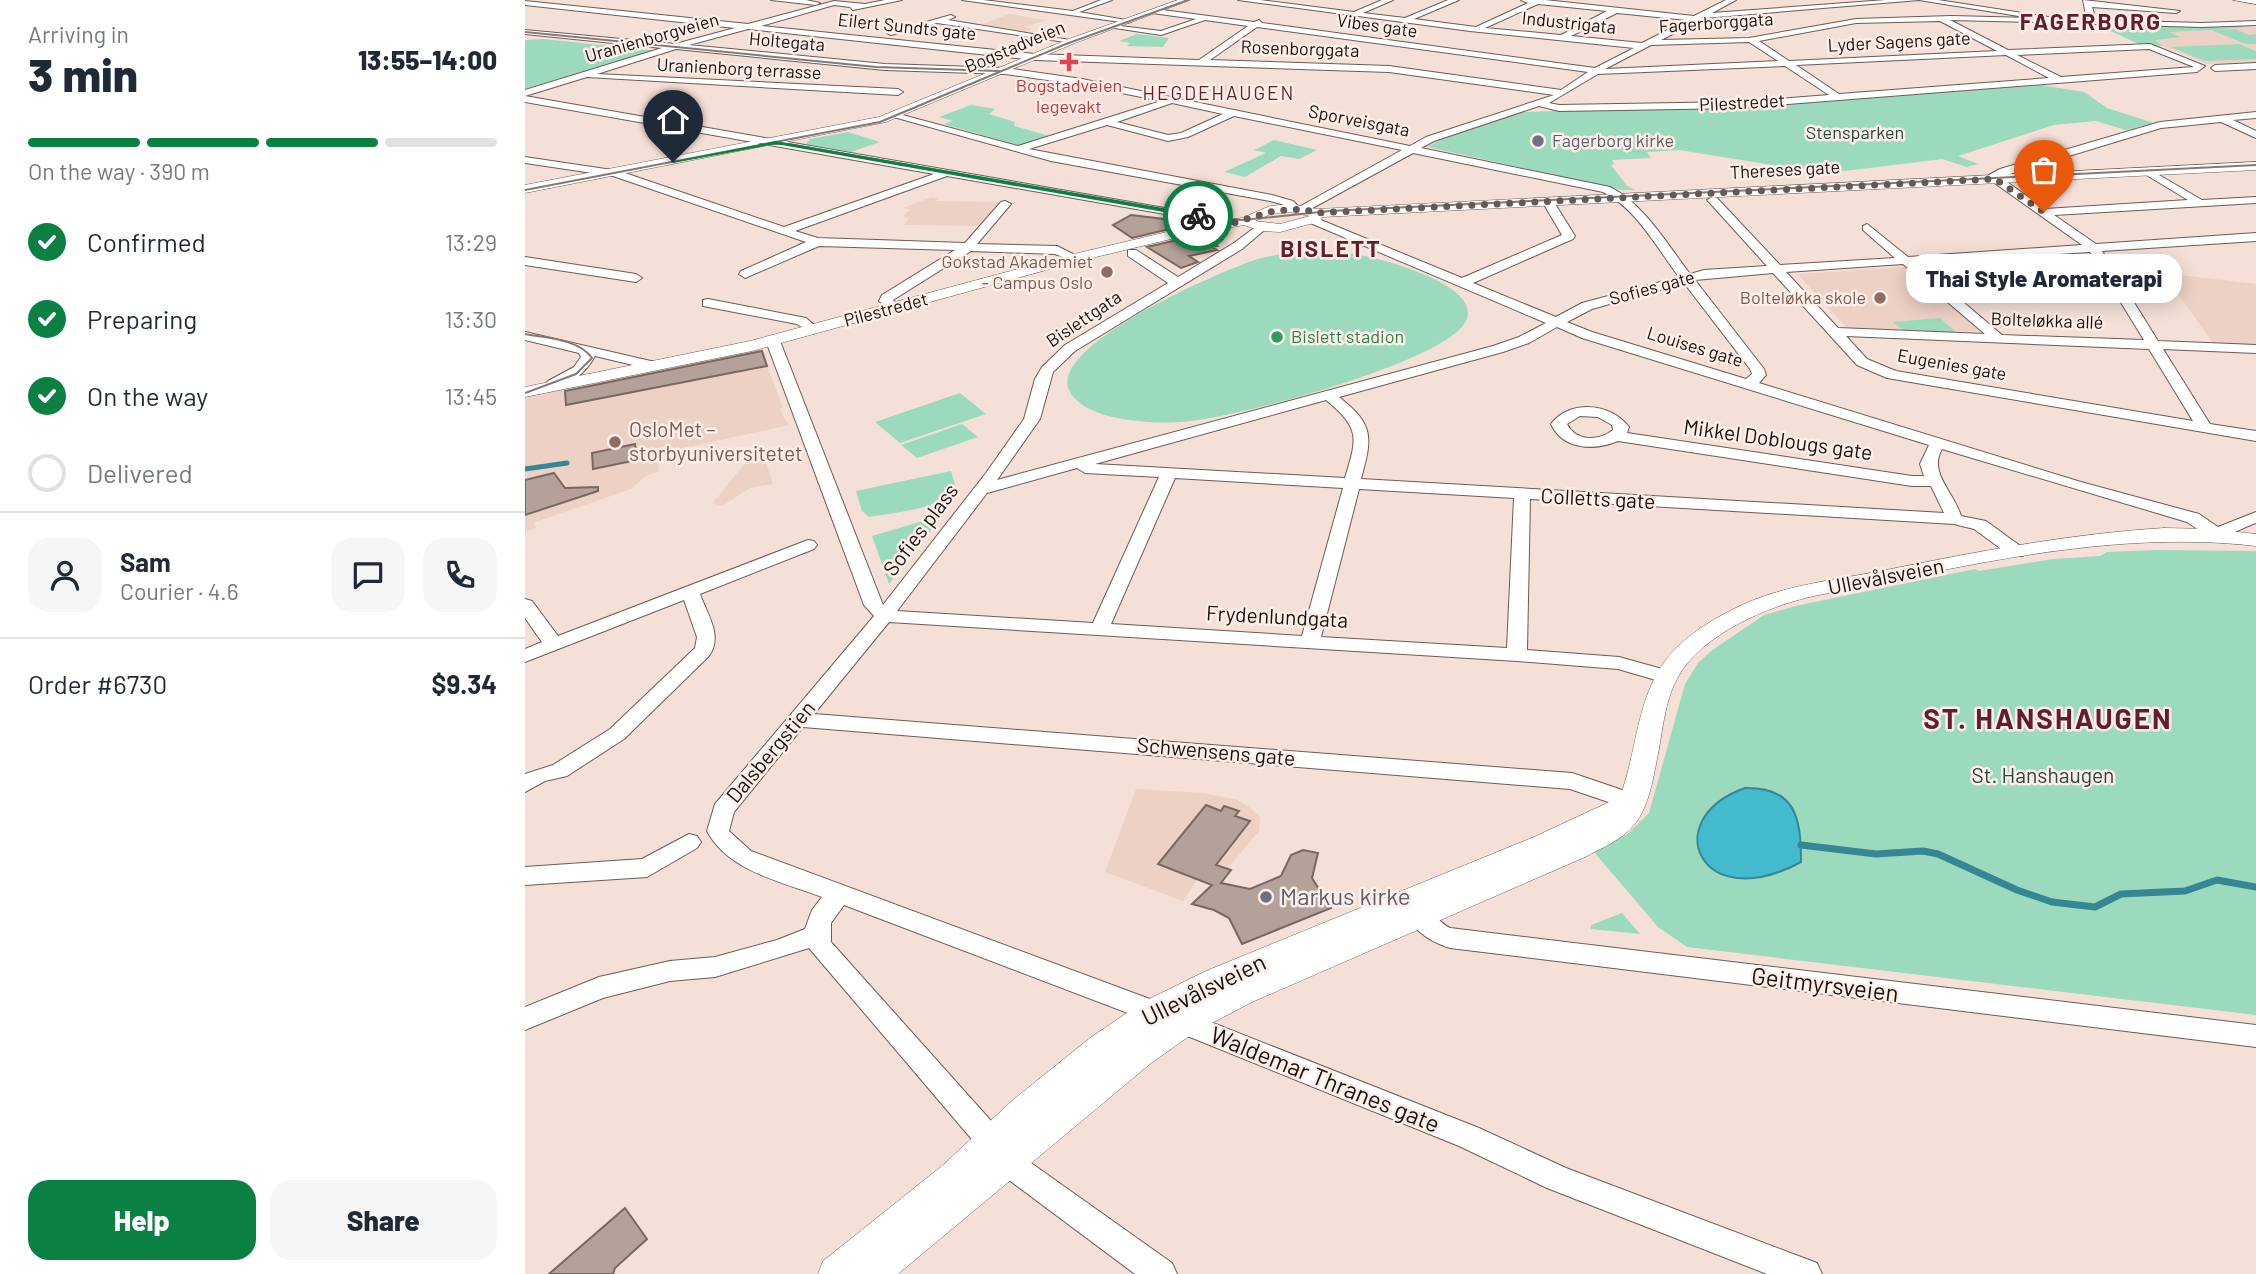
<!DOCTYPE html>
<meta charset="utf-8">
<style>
body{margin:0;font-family:Barlow,sans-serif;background:#f6f6f7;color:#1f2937;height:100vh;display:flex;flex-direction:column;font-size:26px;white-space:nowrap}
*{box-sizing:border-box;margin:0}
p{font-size:23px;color:#747a83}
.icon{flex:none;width:38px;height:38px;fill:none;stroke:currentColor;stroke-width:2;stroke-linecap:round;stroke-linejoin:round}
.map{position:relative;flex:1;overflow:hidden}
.panel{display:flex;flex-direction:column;background:#fff;width:525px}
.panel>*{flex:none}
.pin{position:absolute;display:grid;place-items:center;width:60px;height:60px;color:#fff;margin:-72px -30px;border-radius:50% 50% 50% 0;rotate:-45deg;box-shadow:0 0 7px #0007}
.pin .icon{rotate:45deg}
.courier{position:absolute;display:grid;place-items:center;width:70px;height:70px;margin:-35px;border:5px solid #0b8043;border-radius:50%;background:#fff;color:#222;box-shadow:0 2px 9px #0007}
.bubble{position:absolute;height:49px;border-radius:21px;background:#fff;box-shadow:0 4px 18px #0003;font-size:23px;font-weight:800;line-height:49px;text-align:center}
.head em{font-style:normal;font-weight:800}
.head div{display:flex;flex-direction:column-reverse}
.head{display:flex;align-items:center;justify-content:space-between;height:119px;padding:0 28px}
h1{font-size:46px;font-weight:800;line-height:52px}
.bar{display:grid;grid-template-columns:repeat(4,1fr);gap:10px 7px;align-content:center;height:84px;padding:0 28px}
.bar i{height:9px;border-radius:5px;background:#e0e1e3}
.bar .current{background:#0b8043}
.bar p{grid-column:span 4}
.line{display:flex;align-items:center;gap:18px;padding:0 28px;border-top:2px solid #e0e1e3}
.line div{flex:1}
.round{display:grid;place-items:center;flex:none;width:74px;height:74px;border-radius:21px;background:#f6f6f7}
ol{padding:0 28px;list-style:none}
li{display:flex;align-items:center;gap:21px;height:77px}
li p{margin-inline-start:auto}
li .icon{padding:7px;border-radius:50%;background:#0b8043;color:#fff;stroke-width:4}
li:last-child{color:#747a83}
li i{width:38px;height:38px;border:4px solid #e0e1e3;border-radius:50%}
.primary-button{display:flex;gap:14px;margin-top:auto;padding:14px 28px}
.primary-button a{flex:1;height:80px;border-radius:21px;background:#0b8043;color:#fff;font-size:28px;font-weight:800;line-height:80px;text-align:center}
.primary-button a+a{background:#f6f6f7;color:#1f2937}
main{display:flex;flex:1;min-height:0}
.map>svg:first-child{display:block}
.built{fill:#edd1c5}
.green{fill:#9bdabd}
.water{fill:#43bace;stroke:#368794;stroke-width:2}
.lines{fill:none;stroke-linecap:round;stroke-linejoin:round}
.stream-far1{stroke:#368794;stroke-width:5}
.stream{stroke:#368794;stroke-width:7}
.building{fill:#b4a199;stroke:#796760;stroke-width:2}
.minor-casing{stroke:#6d5b54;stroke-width:2}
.major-casing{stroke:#6d5b54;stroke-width:1}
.minor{fill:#fff;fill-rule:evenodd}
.major{fill:#fff;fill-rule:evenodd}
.tram{stroke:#867872;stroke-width:2}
.route{fill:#0b8043}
.done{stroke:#655954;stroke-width:7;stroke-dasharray:0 12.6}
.health-dot{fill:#e0444e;stroke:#ffeee7;stroke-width:2.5}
.worship-dot{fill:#6b7280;stroke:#ffeee7;stroke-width:2.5}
.education-dot{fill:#8d6e63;stroke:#ffeee7;stroke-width:2.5}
.leisure-dot{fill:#2e9e5b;stroke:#ffeee7;stroke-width:2.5}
.labels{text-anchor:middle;stroke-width:5;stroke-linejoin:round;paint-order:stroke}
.far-street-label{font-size:18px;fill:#17110e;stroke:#ffeee7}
.far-health-label{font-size:18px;fill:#be3a42;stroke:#ffeee7}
.far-park-label{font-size:18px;fill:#224b3a;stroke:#ffeee7}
.far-worship-label{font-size:18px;fill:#5b616d;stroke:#ffeee7;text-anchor:start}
.far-education-label{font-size:18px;fill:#785e54;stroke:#ffeee7;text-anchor:end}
.far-leisure-label{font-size:18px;fill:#27864d;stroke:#ffeee7;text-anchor:start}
.far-neighbourhood-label{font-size:19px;letter-spacing:2px;fill:#631e2d;stroke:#ffeee7}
.education-label{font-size:21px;fill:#785e54;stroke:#ffeee7;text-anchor:start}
.street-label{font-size:21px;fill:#17110e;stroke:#ffeee7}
.park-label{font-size:21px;fill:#224b3a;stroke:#ffeee7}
.far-district-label{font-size:23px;font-weight:bold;letter-spacing:2px;fill:#631e2d;stroke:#ffeee7}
.near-worship-label{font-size:24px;fill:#5b616d;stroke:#ffeee7;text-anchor:start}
.near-street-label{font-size:24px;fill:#17110e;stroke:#ffeee7}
.district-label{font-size:28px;font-weight:bold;letter-spacing:2px;fill:#631e2d;stroke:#ffeee7}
</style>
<main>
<section class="panel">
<div class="head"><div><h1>3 min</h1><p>Arriving in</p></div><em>13:55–14:00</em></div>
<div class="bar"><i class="current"></i><i class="current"></i><i class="current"></i><i></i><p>On the way · 390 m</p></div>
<ol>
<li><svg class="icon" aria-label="check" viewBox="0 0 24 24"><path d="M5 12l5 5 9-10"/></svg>Confirmed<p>13:29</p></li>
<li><svg class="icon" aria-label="check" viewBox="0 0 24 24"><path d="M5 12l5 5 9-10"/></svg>Preparing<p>13:30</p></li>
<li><svg class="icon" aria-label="check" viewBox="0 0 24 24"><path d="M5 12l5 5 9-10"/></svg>On the way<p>13:45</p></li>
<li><i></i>Delivered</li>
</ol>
<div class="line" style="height:126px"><a class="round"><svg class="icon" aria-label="person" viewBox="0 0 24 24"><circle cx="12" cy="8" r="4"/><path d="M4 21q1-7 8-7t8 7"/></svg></a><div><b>Sam</b><p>Courier · 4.6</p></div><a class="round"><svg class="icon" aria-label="chat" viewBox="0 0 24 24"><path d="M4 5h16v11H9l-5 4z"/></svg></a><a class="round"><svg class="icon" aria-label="phone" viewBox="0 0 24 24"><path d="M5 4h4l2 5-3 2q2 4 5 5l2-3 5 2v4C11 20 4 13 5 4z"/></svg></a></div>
<div class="line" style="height:91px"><div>Order #6730</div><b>$9.34</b></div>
<div class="primary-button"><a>Help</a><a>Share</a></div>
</section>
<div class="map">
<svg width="1731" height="1274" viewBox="0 0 1731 1274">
<rect width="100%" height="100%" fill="#f5e0d7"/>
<!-- built -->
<path class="built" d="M484,14L521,20L500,27L508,29L499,32L479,31L482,29L458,24Z
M1731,26V62L1682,64L1638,46L1617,33Z
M694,84L751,90L725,102L678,90Z
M406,197L413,199L411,201L476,202L455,226L378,225L384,219L378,217L385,209L378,208Z
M1380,267L1457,332L1322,328L1272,274Z
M1638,273L1731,284V345L1688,343Z
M236,349L258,408L255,409L258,416L264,425L132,454L134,471L121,476L106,489L8,523L11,528L0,532V396Z
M240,459L248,484L225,488L197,506L188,503L219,464Z
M611,789L679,793L713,800L727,809L735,818L734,831L703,868L706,870L694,886L672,880L658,901L580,872Z"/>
<!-- green -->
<path class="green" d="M1568,23L1715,25L1720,27L1691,30L1710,29L1724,35L1731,34V44H1721L1686,30L1644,32L1656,37L1630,40L1638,46L1616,45Z
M612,34L644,38L638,47L602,46L605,43L594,41Z
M18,39L124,50L126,51L0,89V40Z
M1714,44L1731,51V59L1679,61L1646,47Z
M1516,85L1559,92L1582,108L1629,123L1601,130L1571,121L1529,125L1433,156L1453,164L1442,167L1417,159L1320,171L1259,167L1154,150L1122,152L1126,158L1087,160L1089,164L1086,165L1102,186L1110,190H1097L903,147L916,139L1000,112L1179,106Z
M446,105L470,109L464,114L490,122L489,126L528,137L499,147L419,124L428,121L414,117Z
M323,132L355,142L326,152L281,144L285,139Z
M749,140L792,150L774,159L756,156L720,177L699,172L741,153L729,150Z
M793,251C808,251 824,252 840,256C864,261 973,290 935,329C898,367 712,418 656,422C627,424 558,421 544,390C524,345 696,271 730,260C750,254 771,252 793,251Z
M1415,318L1431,332L1378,330L1368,322Z
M435,393L461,414L375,443L350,422Z
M437,424L453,437L392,458L376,445Z
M426,471L431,489C417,509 367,513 344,517L337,511L331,491Z
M418,515L364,584L347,536Z
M1631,550L1731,551V1015L1162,947L1133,927L1069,852L1104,833L1124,813L1160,684L1173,663L1186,651L1239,615L1275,605L1450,569L1454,571L1528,559L1575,556L1582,552Z
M1097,913L1115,934L1066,929V925Z"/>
<!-- water -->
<path class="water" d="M1220,788C1271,787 1276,818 1276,862C1175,917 1132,819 1220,788Z"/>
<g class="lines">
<!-- stream-far1 -->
<path class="stream-far1" d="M0,469L42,463"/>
<!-- stream -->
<path class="stream" d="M1276,845L1351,854L1398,851L1413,854L1492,890L1527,902L1570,907L1596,894L1660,891L1692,880L1731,887"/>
</g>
<!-- building -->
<path class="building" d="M606,215L648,220L657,226L607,238L588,225Z
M674,235L692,246L687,247L692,250L664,256L673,262L656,268L622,247Z
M237,351L242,366L41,405L40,391Z
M110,444L112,460L68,469L67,453Z
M29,473L40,488L73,487V491L0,515V480Z
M681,805L696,811L699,806L714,811L710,816L725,821L691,865L706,870L696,883L725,889L756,876L766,855L778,850L793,853L787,878L806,908L717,944L704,918L689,910L667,904L687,885L633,864Z
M100,1208L122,1239L90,1268L88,1274H24Z"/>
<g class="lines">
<defs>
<path id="minor" d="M246,0H281L295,3L291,5Z
M360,0H377L328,10L325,7L309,5L236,26L510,54L674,60L723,26L680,20L636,35L583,27L587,25L636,31L671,19L627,13L630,9L729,22L734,20L737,23L1070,68L1109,48L945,31L713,0H735L829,12L857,0H868L838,13L880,18L923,0H934L889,19L951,27L1003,3L996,0H1020L1169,16L1201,0H1211L1187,13L1361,0H1413L1550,21L1546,23L1425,20L1483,50L1625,44L1680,66L1672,72L1213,108L1034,111L1014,106L909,141L896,148L1085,187C1119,204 1142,244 1165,274L1179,270L1242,266L1184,202L1182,200L1188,197L1192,198L1255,265L1370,258L1338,230V226L1342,224L1383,257L1557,245L1464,179V175L1475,169L1635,122L1731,112V118L1708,120L1731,131V138L1696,122L1636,128L1475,177L1520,209L1663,200L1618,173V169L1622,168L1677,200L1731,197V203L1529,215L1571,244L1731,233V241L1577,251L1633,341L1731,345V353L1638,349L1685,424L1731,431V441L1362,378L1332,365L1248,273L1170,280L1239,369L1241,375L1234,383L1556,482L1674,514L1693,527L1731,512V523C1690,538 1702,549 1662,522L1417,449C1403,473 1429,492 1436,516L1461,521L1498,548L1501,552L1498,556H1486L1449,529L1429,524L1005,499L1002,650L1094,657L1148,672L1151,677L1148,682L1141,683L1093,669L992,661L364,622L289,714L1047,773L1115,796L1118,802L1115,808L1107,810L1045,789L278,727L209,812L204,831L226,851L668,1015L954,1128L1041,1168L1292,1263L1297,1274H1242L1022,1188L934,1146L650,1031L319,905L306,923V942L476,1132L480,1141L476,1150L466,1154L456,1150L284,948L190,977L145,981L78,998L0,1030V1007L74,977L145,961L190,957L252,940L280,929L287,910L297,897C256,881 204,872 182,831L190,804L349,616L339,605L241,341L243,338H253L255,341L358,605L461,473L499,419L510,379L517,367L540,345L643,283L603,256V250H611L653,277L709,243L733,225L743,227L717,249L550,351L528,372L515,419L472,480L968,346L994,337L1021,323L783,222V218H791L937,278L1037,235L1017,201L1027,199L1050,236L1048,239L948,283L1031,317L1057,303L1154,277C1132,248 1111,208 1078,192L888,153L782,211L769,212L760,205L745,201L526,161L365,116L370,113L493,146L636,101L557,85L480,74L360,70L151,49L72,74L373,89L378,92L373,95L62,77L0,96V90L137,48L0,34V30L150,44L210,28L0,5V1L223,24L309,1L340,4ZM1394,0L1506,18L1426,16L1331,19L1224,38L1136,40L1179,18ZM1013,4L1082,11L1036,35L960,28ZM1092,13L1162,20L1117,43L1046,36ZM1415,21L1472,51L1264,61L1234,41L1331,23ZM732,27L1063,72L1036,90L864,66L685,60ZM223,29L510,60L864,72L1029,95L901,137L885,146L557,79L480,68L360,64L164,45ZM1224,42L1253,61L1080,69L1126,45ZM1624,49L1669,67L1536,77L1492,55ZM1481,55L1524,78L1314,94L1271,65ZM1260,66L1304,95L1213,102L1034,105L1024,103L1073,74ZM647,103L698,114L656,133L643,135L592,122ZM709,116L877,150L774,207L768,201L747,195L504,149L582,125L643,141L663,137ZM1565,252L1619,340L1477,335L1392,263ZM1378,264L1460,334L1313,328L1261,272ZM1159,283L1225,369L1227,374L1221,379L1067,332L1042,322L1067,309ZM1032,327L1057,338L1404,445L1395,464L1399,476H1387L1102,433L1104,427C1086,403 1045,399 1026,424C1038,450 1069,451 1093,441L1387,486H1406L1419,513L836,479C847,438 850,425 814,397L978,352L1004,343ZM1321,336L1624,349L1668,421L1371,371L1342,359ZM801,400C836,429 832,438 820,478L570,464ZM1055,416L1073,417L1087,425L1088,430C1074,441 1051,442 1042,424ZM552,468L560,473L634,477L568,623L372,611L462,493ZM650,478L818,488L777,636L586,624ZM834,489L989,498L982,648L796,637Z
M437,0H458L548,11L576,0H587L554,12L607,21L603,23Z
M1558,0L1655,11L1651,13L1567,7L1571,20L1677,23L1731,21V25L1677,27L1570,24L1562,20Z
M426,15L430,17L423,20L551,41L547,43L412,23L366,35L362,33Z
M1731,63V69L1690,71L1686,68L1690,65Z
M0,96L708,220L714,223L708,226L422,176L270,231L293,238L440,243L476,202L480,201L486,204L452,244L532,246L556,258L550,262L530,254L446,251L368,300L375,308L368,312L354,301L357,295L430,250L294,246L220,278L214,274L216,271L281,242L88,176L0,163V157L94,171L259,227L409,174L0,102Z
M0,257L111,274L117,278L111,282L0,265Z
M183,299L281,318L295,330L288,334L272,324L178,306V300Z
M0,332L130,362L132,365L125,369L70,356C62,371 42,391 23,387L21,384L23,381L49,367L56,357L54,353L0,340Z
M283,540L289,541L292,545L289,549L175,594C183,616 198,636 184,656L99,739L42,776L20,781L0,792V774L28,765L85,729L170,648L172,637L159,600L0,662V649L17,642L0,618V599L7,601L33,636Z
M164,834L172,836L176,842L172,848L122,877L0,885V867L117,859Z
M887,896C903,901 909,920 925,928L1731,1025V1047L925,948C900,940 887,928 875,905L878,898Z
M482,1149L492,1153L647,1263L652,1274H610L472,1171L468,1162L472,1153Z"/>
<path id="major" d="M653,0H665L550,43L361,122L0,193V185L354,117L544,39Z
M1708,0H1731V4Z
M1731,162V170L797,217L796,221L755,232L736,231L719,225L667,234L554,261L227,351L0,397V387L225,341L545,255L667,226L717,218L745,206L765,204L792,209ZM765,212L785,216L755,224L730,221L746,214Z
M1639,528L1686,529L1731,534V546C1581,529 1435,568 1289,596C1243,606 1177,634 1153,677C1141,698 1138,725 1134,749C1129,773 1125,806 1109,825C1097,840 1076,848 1060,857L727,1002L670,1032L625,1064L373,1274H293L298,1261L418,1165L488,1100L565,1038L618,1002L681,971L1009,837L1095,797C1112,752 1111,701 1140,661C1161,633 1199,612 1231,599C1271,584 1314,579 1356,571C1450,552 1543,534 1639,528Z"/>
</defs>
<!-- minor casing -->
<use href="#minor" class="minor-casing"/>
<!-- major casing -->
<use href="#major" class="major-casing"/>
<!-- minor -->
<use href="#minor" class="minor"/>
<!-- major -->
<use href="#major" class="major"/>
<!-- tram -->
<path class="tram" d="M0,32L351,67L474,71
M235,144H264L673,216L717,220L805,211L1731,165
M0,190L355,122L541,44L663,0
M0,334C21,338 54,339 67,358L51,374L0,393"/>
</g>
<!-- route -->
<path class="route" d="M251,141L673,214L676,216L673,218L251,144L148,163L145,162Z"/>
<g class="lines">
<!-- done -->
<path class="done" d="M673,216L708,223L749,211L778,209L791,213L1470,179L1519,212"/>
</g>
<!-- markers -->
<path class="health-dot" d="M540.5 51.5h7v7h7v7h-7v7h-7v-7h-7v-7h7z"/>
<g class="worship-dot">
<circle cx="1013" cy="141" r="7"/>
<circle cx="741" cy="897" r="7"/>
</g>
<g class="education-dot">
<circle cx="582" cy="272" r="7"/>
<circle cx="1355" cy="298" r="7"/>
<circle cx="90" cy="442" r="7"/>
</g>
<circle class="leisure-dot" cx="752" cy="337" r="7"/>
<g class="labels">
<!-- far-street labels -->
<g class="far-street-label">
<text transform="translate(1044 23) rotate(6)" y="6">Industrigata</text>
<text transform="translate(1191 23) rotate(-4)" y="6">Fagerborggata</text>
<text transform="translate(852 26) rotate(8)" y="6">Vibes gate</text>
<text transform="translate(382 27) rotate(6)" y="6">Eilert Sundts gate</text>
<text transform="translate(127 38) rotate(-16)" y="6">Uranienborgveien</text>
<text transform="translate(262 42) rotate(5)" y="6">Holtegata</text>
<text transform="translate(1374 42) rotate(-3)" y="6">Lyder Sagens gate</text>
<text transform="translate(490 47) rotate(-23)" y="6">Bogstadveien</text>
<text transform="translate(775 49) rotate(2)" y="6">Rosenborggata</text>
<text transform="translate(214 69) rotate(3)" y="6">Uranienborg terrasse</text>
<text transform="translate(1217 103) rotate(-3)" y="6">Pilestredet</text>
<text transform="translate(834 121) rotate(11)" y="6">Sporveisgata</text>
<text transform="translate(1260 170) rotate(-3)" y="6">Thereses gate</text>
<text transform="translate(1127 288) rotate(-15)" y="6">Sofies gate</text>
<text transform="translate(361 310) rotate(-15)" y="6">Pilestredet</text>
<text transform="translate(559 319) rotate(-34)" y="6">Bislettgata</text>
<text transform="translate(1522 321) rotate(2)" y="6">Bolteløkka allé</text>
<text transform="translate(1170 347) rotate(17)" y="6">Louises gate</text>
<text transform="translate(1427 365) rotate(10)" y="6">Eugenies gate</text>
</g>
<!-- far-health labels -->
<g class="far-health-label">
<text x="544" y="92">Bogstadveien<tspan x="544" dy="21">legevakt</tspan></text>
</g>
<!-- far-park labels -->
<g class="far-park-label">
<text x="1330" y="139">Stensparken</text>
</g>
<!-- far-worship labels -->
<g class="far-worship-label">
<text x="1027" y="147">Fagerborg kirke</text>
</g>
<!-- far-education labels -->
<g class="far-education-label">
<text x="568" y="268">Gokstad Akademiet<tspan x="568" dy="21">- Campus Oslo</tspan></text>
<text x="1341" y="304">Bolteløkka skole</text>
</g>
<!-- far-leisure labels -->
<g class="far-leisure-label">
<text x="766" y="343">Bislett stadion</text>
</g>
<!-- far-neighbourhood labels -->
<g class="far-neighbourhood-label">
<text x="694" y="100">HEGDEHAUGEN</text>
</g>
<!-- education labels -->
<g class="education-label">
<text x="104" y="437">OsloMet –<tspan x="104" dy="24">storbyuniversitetet</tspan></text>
</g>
<!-- street labels -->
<g class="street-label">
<text transform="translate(1253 440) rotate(8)" y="7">Mikkel Doblougs gate</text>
<text transform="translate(1073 499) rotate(3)" y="7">Colletts gate</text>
<text transform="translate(396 530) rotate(-53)" y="7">Sofies plass</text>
<text transform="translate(1361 577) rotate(-11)" y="7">Ullevålsveien</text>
<text transform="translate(752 617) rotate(3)" y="7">Frydenlundgata</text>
<text transform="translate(246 752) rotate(-50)" y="7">Dalsbergstien</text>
<text transform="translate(691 752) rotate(5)" y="7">Schwensens gate</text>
</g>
<!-- park labels -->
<g class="park-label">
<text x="1518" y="783">St. Hanshaugen</text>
</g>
<!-- far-district labels -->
<g class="far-district-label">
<text x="1566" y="30">FAGERBORG</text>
<text x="806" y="257">BISLETT</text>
</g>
<!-- near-worship labels -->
<g class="near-worship-label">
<text x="755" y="905">Markus kirke</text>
</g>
<!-- near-street labels -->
<g class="near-street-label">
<text transform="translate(1300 985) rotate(7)" y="8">Geitmyrsveien</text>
<text transform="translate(679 990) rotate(-26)" y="8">Ullevålsveien</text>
<text transform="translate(800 1080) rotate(22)" y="8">Waldemar Thranes gate</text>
</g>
<!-- district labels -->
<g class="district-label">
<text x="1523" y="729">ST. HANSHAUGEN</text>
</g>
</g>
</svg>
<div class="pin" style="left:1519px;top:212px;background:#ea580c"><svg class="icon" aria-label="bag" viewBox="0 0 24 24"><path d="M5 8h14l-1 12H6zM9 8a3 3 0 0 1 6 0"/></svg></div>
<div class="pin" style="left:148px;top:162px;background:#1f2937"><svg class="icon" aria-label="home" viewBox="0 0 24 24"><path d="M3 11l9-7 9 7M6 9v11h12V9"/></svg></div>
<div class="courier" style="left:673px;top:216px"><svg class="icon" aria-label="bike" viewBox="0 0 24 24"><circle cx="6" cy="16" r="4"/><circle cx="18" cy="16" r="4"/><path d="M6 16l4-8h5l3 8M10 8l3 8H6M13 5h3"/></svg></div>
<div class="bubble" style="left:1381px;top:254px;width:276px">Thai Style Aromaterapi</div>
</div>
</main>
